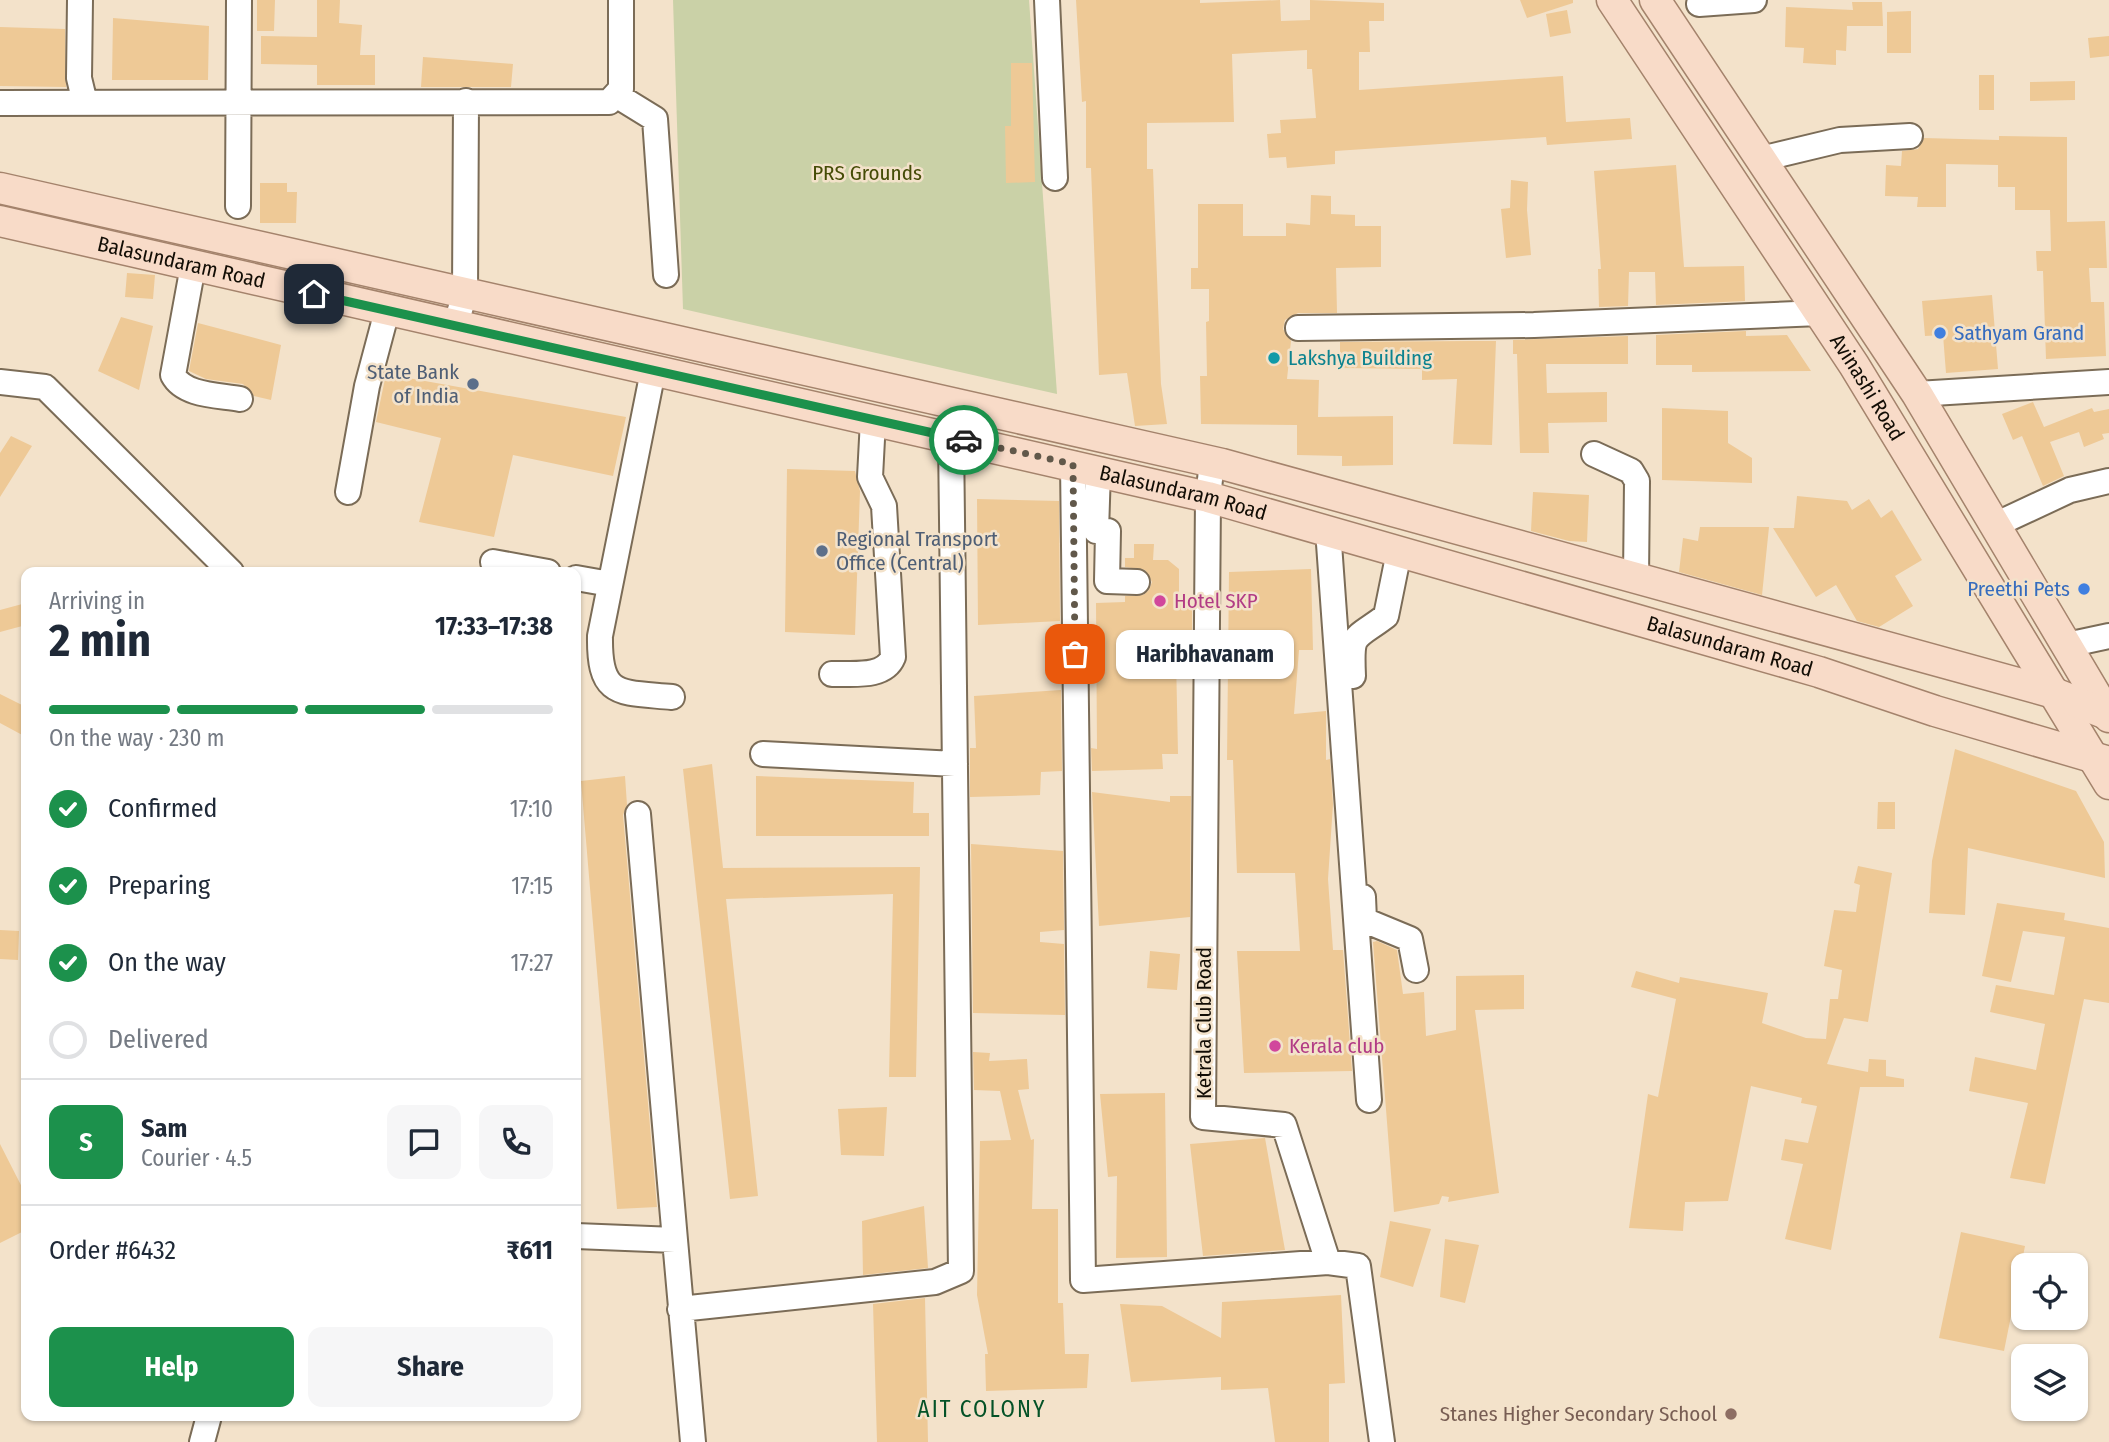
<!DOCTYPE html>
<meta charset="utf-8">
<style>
body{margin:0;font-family:"Fira Sans Condensed",sans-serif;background:#f6f6f7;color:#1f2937;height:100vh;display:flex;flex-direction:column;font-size:26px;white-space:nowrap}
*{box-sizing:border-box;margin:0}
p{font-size:23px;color:#747a83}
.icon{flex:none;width:38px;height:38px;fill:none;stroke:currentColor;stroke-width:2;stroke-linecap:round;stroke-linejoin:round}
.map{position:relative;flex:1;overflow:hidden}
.details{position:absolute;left:21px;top:567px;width:560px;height:854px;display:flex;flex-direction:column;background:#fff;border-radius:14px;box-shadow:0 2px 5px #0004}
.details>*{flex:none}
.controls{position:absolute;left:2011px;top:1253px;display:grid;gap:14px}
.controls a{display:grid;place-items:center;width:77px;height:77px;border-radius:14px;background:#fff;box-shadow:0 2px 5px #0004;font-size:35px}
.pin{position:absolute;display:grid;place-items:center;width:60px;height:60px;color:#fff;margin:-30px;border-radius:14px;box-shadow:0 4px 10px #0006}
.courier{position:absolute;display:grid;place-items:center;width:70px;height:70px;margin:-35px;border:5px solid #1c914c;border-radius:50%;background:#fff;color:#222;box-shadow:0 2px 9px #0007}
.bubble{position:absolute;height:49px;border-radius:14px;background:#fff;box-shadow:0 2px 5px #0004;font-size:23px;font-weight:700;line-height:49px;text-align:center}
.head em{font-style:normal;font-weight:700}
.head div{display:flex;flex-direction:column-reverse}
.head{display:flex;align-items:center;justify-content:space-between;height:119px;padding:0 28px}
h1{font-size:46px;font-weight:700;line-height:52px}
.bar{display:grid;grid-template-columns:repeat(4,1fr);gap:10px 7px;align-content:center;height:84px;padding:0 28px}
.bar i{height:9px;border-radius:5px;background:#e0e1e3}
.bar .on{background:#1c914c}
.bar p{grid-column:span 4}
.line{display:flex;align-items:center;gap:18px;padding:0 28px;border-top:2px solid #e0e1e3}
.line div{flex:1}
.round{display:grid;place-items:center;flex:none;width:74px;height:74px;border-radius:14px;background:#f6f6f7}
ol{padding:0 28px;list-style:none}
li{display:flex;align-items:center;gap:21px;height:77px}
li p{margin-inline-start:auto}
li .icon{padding:7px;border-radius:50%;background:#1c914c;color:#fff;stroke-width:4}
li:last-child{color:#747a83}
li i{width:38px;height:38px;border:4px solid #e0e1e3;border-radius:50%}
.primary-button{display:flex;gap:14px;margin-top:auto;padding:14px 28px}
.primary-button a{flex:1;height:80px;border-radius:14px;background:#1c914c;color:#fff;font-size:28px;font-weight:700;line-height:80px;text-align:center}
.primary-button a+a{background:#f6f6f7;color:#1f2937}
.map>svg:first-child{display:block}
.green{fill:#cad1a7}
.building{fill:#eec996}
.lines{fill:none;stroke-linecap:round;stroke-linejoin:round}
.minor-casing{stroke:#7b6c57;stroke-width:28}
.major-casing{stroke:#a4836c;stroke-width:33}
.minor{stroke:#fff;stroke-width:24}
.major{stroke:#f8dbc8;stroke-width:30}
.done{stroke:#61584a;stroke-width:7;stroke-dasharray:0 12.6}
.route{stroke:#1c914c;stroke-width:9}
.shop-dot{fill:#3f7fe0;stroke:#f3e2ca;stroke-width:2.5}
.culture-dot{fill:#0f9aa8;stroke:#f3e2ca;stroke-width:2.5}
.service-dot{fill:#5c6f8a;stroke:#f3e2ca;stroke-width:2.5}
.hotel-dot{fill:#d1479c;stroke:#f3e2ca;stroke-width:2.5}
.education-dot{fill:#8d6e63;stroke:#f3e2ca;stroke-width:2.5}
.labels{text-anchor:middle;stroke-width:5;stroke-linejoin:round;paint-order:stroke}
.park-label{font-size:21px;fill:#454c06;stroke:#f3e2ca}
.street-label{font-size:21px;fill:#120d05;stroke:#f3e2ca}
.shop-label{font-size:21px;fill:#366cbe;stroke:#f3e2ca;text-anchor:start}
.culture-label{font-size:21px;fill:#0d838f;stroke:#f3e2ca;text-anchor:start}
.service-label{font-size:21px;fill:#4e5e75;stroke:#f3e2ca;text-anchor:end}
.hotel-label{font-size:21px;fill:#b23c85;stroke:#f3e2ca;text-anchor:start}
.education-label{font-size:21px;fill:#785e54;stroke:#f3e2ca;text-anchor:end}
.neighbourhood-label{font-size:23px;letter-spacing:2px;fill:#045227;stroke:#f3e2ca}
</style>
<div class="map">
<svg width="2109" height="1442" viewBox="0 0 2109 1442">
<rect width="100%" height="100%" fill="#f3e2ca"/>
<!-- green -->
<path class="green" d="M673,0H1029L1057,394L683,309Z"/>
<!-- building -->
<path class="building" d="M257,0H275L274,31H257Z
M317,0H340L339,23L362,25L360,55H375V85H317V65L261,64V36L317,37Z
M1076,0H1200V3L1280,0L1281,21L1310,20V0L1384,3V21H1369L1370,52H1359V90L1563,76L1566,122L1630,118L1632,139L1547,145L1546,137L1335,151V164L1287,168L1286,157L1269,158L1267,134L1281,133L1280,120L1316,118L1312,69H1307V50L1232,54L1234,122L1147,123V169H1153L1161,384L1167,424L1135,426L1127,373L1099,375L1091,168H1086V101L1082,102Z
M1520,0H1573V3L1527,18Z
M1852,2H1882L1883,26H1847L1846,51L1836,50V65L1803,63L1804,48L1785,47L1786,7L1853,10Z
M1567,10L1571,33L1550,37L1546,14Z
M1911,11V53H1887V12Z
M113,18L209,26L208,80H112Z
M0,27L65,29L66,87L0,86Z
M2109,36V56L2090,58L2088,38Z
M423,57L513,64L511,87H421Z
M1011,63H1032L1035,182L1006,183L1005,126H1011Z
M1979,75H1994V110H1979Z
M2075,81V100L2030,101V82Z
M1999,136L2067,137V222L2105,221L2107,268H2089L2091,302H2104L2106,356L2046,359L2043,271H2037L2036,251H2051L2050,210H2015V187H1998V165L1946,164V207H1917L1918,197L1885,196L1886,165L1901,166L1902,151L1918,149L1924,138L1999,140Z
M1676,165L1684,267L1744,266L1745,301L1656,305L1655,272H1629L1628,306L1599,307L1598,269H1601L1594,171Z
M1511,180L1528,182L1527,210L1531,255L1506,258L1501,209L1510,208Z
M260,183H287V192H297L296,223H260Z
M1311,195L1331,196V214L1355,215V226H1381V267L1336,268L1337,313H1298L1285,320L1283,329L1291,341L1287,379L1319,380L1318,417L1393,416V465L1342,466V456L1297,455V425L1201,424L1200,376H1207L1206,322L1209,321V289H1191V268H1198V204H1243V236H1286V223L1310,225Z
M127,273L155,275L153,299L125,297Z
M1992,295L1998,369L1946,373L1943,335L1925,336L1922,301Z
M121,317L153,326L139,390L98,371Z
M198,323L281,345L271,400L254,396L243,384L206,379L189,371Z
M1746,331V336L1787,335L1811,371L1692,372V365H1656V335Z
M1628,336V364H1546L1547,393L1607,392V422L1548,423L1549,453H1520L1517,354H1513V340Z
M1470,341H1496L1492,445L1453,444L1457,379L1422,380V369L1340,368V342Z
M386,374L626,417L613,476L513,455L494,537L419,522L441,438L376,422Z
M2033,402L2044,427L2092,408L2094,412L2109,409V433L2102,434L2104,439L2084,447L2079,432L2050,442L2064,476L2043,486L2022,436L2013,440L2002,414Z
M1662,408L1728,411V443L1752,458V483L1662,480Z
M11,436L32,446L0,497V453Z
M787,469L855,471L860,491L855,635L785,632Z
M1533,492L1589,495L1587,542L1569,541L1531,531Z
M1797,496L1847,501L1852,510L1869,499L1881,518L1892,510L1922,560L1895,576L1913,606L1879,627L1857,621L1836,585L1816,597L1773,528H1794Z
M977,499L1059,501L1060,621L978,625Z
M1700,527H1769L1762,595L1679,572L1683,538L1698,541Z
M1134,544H1154L1153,560H1168L1179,569V599H1192V657H1176L1178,754H1162L1163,769L1092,771L1091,748L1097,749L1096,603L1125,602V596L1143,595L1149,590L1152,582L1145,570L1125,567V558H1134Z
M1311,569L1313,650H1299L1294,714L1326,711V760L1330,759L1333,804L1328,879L1333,950H1343L1352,1071L1244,1073L1237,951H1300L1295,873H1237L1233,760H1227L1229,572Z
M26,603V625L0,632V610Z
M1061,690L1062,771L1041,772L1040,795L970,797V748H976L974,696Z
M0,694L26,707V737L0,723Z
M1955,749L2076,791L2104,842L2105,878L1968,848L1965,915L1929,913L1932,861Z
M712,764L723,868L920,867L916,1077H889L893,894L726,899L758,1196L730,1199L683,769Z
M625,776L627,805L623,815L657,1207L617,1209L581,781Z
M756,776L914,782L913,813H929V836H756Z
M1092,792L1170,802V796H1191L1190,917L1099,926Z
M1878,802H1895V829H1877Z
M971,844L1063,851L1064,930L1040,932V942L1064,944L1065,1015L973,1013Z
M1858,866L1892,873L1868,1022L1844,1018L1827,1064L1868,1072L1869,1059L1886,1060V1076L1904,1079V1087H1860L1831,1250L1785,1239L1803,1164L1781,1160L1785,1139L1808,1143L1817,1106L1801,1103L1802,1098L1751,1086L1728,1201L1685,1202L1683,1231L1629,1228L1648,1094L1658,1097L1676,999L1631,987L1636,971L1679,983L1680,977L1768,993L1762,1023L1806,1038L1826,1039L1830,999H1838L1842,970L1824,966L1834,910L1856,912L1860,885L1854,883Z
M1997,903L2065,913L2064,920L2109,928V1003L2084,999L2045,1184L2010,1178L2028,1103L1969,1091L1975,1057L2036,1070L2045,1024L1990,1012L1996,985L2054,995L2065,937L2023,931L2011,982L1982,976Z
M0,930L19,931L18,960L0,959Z
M1377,941L1397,950L1403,994L1424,992L1426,1036L1456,1030V976L1524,975V1009L1475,1010L1499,1193L1448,1202L1449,1197L1442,1196L1439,1204L1394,1212L1373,942Z
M1150,951L1180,954L1177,990L1147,988Z
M973,1052L990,1053L989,1061L1027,1059L1029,1089L1018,1090L1031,1140L1034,1139L1032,1209H1058V1303H1063L1065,1354H1089L1087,1388L986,1391L985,1354H988L977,1295L980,1141L1011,1140L1000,1091L974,1090Z
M1165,1093L1167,1257L1116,1258L1117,1176L1108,1177L1100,1094Z
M887,1107L884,1156L841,1155L838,1109Z
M1265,1138L1285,1250L1203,1256L1190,1144Z
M0,1144L26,1195V1230L0,1243Z
M924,1206L928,1268L863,1275L862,1221Z
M1390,1221L1431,1229L1413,1287L1380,1277Z
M1961,1232L2025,1246L2004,1351L1939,1338Z
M1445,1239L1479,1245L1465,1303L1440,1297Z
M1341,1295L1345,1383L1329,1384V1442H1275L1268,1388L1221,1390V1377L1131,1382L1120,1304L1162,1306L1221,1338L1222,1302Z
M925,1298L928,1442H877L873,1304Z"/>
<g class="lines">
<defs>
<path id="minor" d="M80,0L79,78L85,103
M1047,0L1055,178
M1699,4L1754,0
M616,95L655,119L666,275
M0,103L609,102L621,89V0
M1761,159L1840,140L1910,136
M238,206L239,0
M193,266L173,375C184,396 219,395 240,399
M455,326L465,294L466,101
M1298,328L1534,325L1820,313
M653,371L600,636C599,698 619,692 672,697
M0,382L45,387L231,572
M1917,394L2109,382
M1594,454L1631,471L1637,481L1636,579
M1212,462L1208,497L1203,1117L1284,1125L1328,1262
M1073,464L1083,1280L1328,1262L1358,1266L1382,1442
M1098,471L1096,531H1108L1107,581L1137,582
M348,492L367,386L387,311
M1995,525L2070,490L2109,481
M1328,530L1369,1100
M493,562L548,572
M576,578L610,584
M2067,645L2109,636
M832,674C851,673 884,679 893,657L884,506L870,477L873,420
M1353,676C1351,631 1353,641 1386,616L1399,552
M763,754L955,764
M638,814L675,1240
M1363,897L1364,920L1410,939L1416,970
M576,1236L675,1240L693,1442
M680,1309L935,1282L961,1271L951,437
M202,1442L209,1416"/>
<g id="major">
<path id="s1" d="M1612,0L1854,365L2109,784"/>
<path d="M1655,0L1917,394L2109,717"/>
<path d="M0,188L1222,464L2054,693L2109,715"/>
<path id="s2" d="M0,221L1208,497L1819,672L1935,711L2109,762"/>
</g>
</defs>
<!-- minor casing -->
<use href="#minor" class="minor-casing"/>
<!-- major casing -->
<use href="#major" class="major-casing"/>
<!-- minor -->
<use href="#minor" class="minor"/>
<!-- major -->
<use href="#major" class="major"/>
</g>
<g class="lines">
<!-- done -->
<path class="done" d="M964,440L1073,464L1075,654"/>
<!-- route -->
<path class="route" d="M314,294L964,440"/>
</g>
<!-- markers -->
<g class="shop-dot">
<circle cx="1940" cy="333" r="7"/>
<circle cx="2084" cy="589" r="7"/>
</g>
<circle class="culture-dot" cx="1274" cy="358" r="7"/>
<g class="service-dot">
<circle cx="473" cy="384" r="7"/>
<circle cx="822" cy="551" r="7"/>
</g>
<g class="hotel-dot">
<circle cx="1160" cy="601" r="7"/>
<circle cx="1275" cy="1046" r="7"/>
</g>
<circle class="education-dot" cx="1731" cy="1414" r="7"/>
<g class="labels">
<!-- park labels -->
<g class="park-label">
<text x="867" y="180">PRS Grounds</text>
</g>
<!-- street labels -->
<g class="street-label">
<text dy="7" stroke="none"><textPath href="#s2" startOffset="186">Balasundaram Road</textPath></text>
<text dy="7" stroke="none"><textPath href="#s1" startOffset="464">Avinashi Road</textPath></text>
<text dy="7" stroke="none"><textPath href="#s2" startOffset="1214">Balasundaram Road</textPath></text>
<text dy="7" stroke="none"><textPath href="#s2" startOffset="1782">Balasundaram Road</textPath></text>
<text transform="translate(1204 1023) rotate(-90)" y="7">Ketrala Club Road</text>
</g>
<!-- shop labels -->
<g class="shop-label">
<text x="1954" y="340">Sathyam Grand</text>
<text x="2070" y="596" text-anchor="end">Preethi Pets</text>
</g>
<!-- culture labels -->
<g class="culture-label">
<text x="1288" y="365">Lakshya Building</text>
</g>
<!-- service labels -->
<g class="service-label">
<text x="459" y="379">State Bank<tspan x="459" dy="24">of India</tspan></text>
<text x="836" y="546" text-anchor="start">Regional Transport<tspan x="836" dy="24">Office (Central)</tspan></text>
</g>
<!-- hotel labels -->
<g class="hotel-label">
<text x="1174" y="608">Hotel SKP</text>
<text x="1289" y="1053">Kerala club</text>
</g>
<!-- education labels -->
<g class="education-label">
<text x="1717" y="1421">Stanes Higher Secondary School</text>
</g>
<!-- neighbourhood labels -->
<g class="neighbourhood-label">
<text x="982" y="1417">AIT COLONY</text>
</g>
</g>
</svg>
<div class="controls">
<a><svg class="icon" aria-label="locate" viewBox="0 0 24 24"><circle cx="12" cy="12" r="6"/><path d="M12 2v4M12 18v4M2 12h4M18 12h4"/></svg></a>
<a><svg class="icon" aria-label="layers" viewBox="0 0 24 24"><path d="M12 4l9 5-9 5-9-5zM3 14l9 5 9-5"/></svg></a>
</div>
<div class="pin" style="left:1075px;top:654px;background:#ea580c"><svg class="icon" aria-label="bag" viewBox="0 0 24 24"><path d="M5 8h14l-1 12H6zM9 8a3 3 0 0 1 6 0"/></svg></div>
<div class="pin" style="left:314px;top:294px;background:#1f2937"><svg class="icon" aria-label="home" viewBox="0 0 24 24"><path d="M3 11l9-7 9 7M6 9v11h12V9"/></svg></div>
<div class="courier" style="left:964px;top:440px"><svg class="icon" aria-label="car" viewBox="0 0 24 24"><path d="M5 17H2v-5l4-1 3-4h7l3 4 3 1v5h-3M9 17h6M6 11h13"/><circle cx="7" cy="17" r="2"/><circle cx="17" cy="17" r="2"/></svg></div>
<div class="bubble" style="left:1116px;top:630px;width:178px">Haribhavanam</div>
<section class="details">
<div class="head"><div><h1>2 min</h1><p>Arriving in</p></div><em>17:33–17:38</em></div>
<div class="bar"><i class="on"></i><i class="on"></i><i class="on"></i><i></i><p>On the way · 230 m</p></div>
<ol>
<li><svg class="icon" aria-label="check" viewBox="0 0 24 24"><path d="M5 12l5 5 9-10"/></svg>Confirmed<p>17:10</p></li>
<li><svg class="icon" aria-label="check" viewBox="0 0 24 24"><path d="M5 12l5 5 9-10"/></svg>Preparing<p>17:15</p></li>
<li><svg class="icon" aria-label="check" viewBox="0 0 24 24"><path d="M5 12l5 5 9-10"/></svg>On the way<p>17:27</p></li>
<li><i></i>Delivered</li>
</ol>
<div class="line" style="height:126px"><b class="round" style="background:#1c914c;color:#fff">S</b><div><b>Sam</b><p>Courier · 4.5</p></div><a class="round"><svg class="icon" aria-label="chat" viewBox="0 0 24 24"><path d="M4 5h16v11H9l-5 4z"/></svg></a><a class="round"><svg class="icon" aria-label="phone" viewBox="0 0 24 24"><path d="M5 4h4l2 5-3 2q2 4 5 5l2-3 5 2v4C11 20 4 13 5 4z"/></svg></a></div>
<div class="line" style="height:91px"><div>Order #6432</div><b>₹611</b></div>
<div class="primary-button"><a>Help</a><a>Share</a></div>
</section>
</div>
